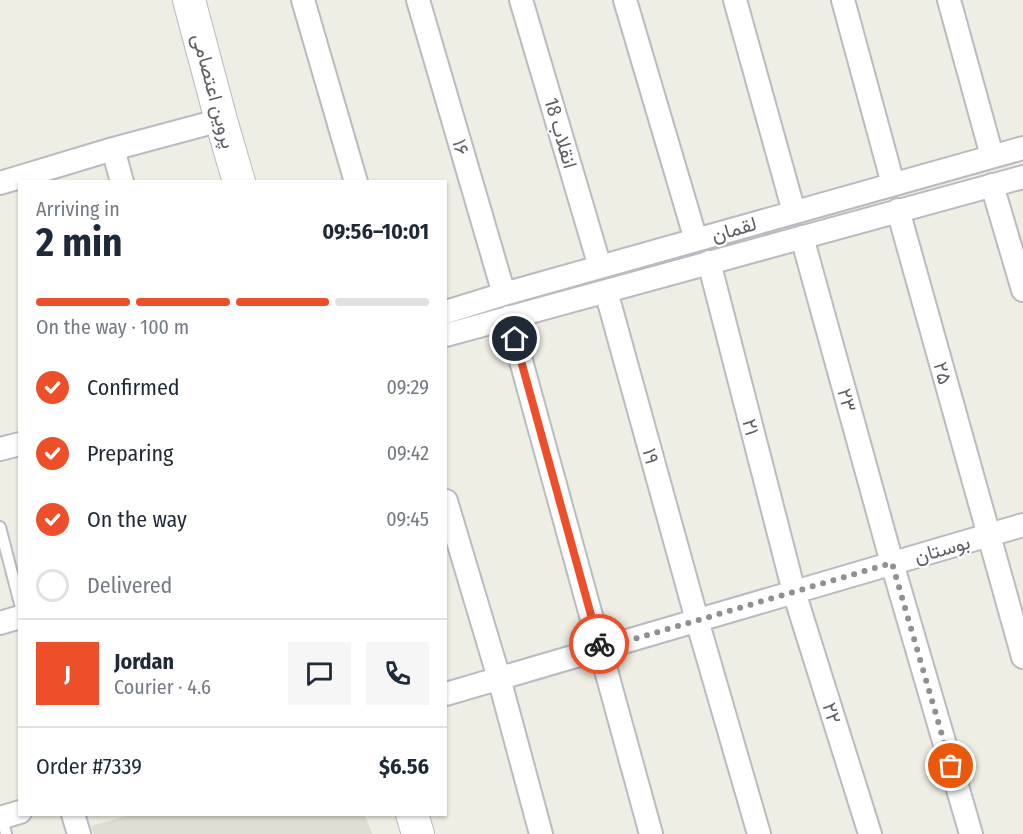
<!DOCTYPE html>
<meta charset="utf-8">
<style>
body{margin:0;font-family:"Fira Sans Condensed",Vazirmatn,sans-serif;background:#f6f6f7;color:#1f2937;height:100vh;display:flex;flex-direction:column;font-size:22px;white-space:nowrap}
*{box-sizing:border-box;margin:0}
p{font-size:20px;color:#747a83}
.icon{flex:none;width:33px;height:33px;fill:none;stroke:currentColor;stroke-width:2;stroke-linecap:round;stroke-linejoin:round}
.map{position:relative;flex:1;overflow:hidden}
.details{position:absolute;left:18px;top:180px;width:429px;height:636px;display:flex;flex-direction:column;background:#fff;border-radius:0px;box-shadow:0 2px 4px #0004}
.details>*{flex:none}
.pin{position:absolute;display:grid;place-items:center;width:51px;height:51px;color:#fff;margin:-26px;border:3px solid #fff;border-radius:50%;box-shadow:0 2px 6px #0007}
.courier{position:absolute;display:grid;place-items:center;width:60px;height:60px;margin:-30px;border:4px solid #ee4f2b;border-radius:50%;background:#fff;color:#222;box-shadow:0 2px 8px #0007}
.head em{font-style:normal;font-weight:700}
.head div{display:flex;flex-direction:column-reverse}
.head{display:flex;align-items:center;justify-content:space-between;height:102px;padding:0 18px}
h1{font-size:39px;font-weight:700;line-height:45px}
.bar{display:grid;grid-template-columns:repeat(4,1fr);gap:9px 6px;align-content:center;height:72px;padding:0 18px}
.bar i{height:8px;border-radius:4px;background:#e0e1e3}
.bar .on{background:#ee4f2b}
.bar p{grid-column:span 4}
.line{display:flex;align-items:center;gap:15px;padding:0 18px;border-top:2px solid #e0e1e3}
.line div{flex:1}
.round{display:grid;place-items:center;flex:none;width:63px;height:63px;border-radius:0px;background:#f6f6f7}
ol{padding:0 18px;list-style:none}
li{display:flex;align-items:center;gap:18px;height:66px}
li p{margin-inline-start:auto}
li .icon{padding:6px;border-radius:50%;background:#ee4f2b;color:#fff;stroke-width:4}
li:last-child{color:#747a83}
li i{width:33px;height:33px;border:3px solid #e0e1e3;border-radius:50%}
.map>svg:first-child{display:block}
.education{fill:#dfddd2}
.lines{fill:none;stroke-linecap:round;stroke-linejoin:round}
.lane-casing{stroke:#b9bbc0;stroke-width:14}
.street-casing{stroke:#b9bbc0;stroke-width:26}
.secondary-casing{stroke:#b9bcc2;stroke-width:34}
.lane{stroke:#fff;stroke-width:10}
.street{stroke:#fff;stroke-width:22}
.secondary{stroke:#fff;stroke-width:32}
.done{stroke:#8f9191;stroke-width:6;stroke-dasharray:0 10.8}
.route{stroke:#ee4f2b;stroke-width:8}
.labels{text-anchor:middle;stroke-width:4.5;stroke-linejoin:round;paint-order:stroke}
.street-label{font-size:20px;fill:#5c5f65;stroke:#fff}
</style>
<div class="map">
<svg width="1023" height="834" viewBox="0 0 1023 834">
<rect width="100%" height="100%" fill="#efeee4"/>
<!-- education -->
<path class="education" d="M133,814L365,815L372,834H94L91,826Z"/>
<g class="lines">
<defs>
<path id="lane" d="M0,527L20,604
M2,817L6,834"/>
<path id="street" d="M303,0L356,182
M418,0L504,294
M521,0L600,267
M625,0L696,240
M735,0L794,212
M843,0L893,184
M949,0L992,156
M113,149L122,182
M0,183L113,149L221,120
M992,185L1023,290
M898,210L1023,657
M802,237L892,563L971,834
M709,262L794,592L870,834
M606,291L697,620L759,834
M446,312L504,294L1023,148
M509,317L651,834
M446,335L1023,177
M0,449L20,444
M446,501L499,678L541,834
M0,623L20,617
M446,694L1023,525
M73,814L79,834
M0,818L20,812"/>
<path id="secondary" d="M189,0L221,120L239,182
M412,814L418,834"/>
</defs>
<!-- lane casing -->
<use href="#lane" class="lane-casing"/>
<!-- street casing -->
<use href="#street" class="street-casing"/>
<!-- secondary casing -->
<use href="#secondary" class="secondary-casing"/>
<!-- lane -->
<use href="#lane" class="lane"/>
<!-- street -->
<use href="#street" class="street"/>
<!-- secondary -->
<use href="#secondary" class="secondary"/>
</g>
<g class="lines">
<!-- done -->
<path class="done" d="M599,644L600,649L892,563L951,766"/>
<!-- route -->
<path class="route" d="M515,339L599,644"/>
</g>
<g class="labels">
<!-- street labels -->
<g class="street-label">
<text transform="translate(214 91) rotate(75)" y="7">پروین اعتصامی</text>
<text transform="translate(561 133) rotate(74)" y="7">انقلاب 18</text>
<text transform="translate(461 147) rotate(74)" y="7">۱۶</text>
<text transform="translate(734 229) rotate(-16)" y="7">لقمان</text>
<text transform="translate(943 373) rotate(75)" y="7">۲۵</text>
<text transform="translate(847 400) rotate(75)" y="7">۲۳</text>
<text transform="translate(751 427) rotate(76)" y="7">۲۱</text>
<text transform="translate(651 456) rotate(75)" y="7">۱۹</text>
<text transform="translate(942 549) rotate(-16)" y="7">بوستان</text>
<text transform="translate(832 713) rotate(73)" y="7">۲۲</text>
</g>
</g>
</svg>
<div class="pin" style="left:951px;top:766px;background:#ea580c"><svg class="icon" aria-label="bag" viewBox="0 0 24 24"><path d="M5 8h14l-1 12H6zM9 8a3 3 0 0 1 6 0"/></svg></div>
<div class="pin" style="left:515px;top:339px;background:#1f2937"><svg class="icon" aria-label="home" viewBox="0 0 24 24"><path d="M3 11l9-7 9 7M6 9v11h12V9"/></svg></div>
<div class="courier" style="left:599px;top:644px"><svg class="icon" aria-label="bike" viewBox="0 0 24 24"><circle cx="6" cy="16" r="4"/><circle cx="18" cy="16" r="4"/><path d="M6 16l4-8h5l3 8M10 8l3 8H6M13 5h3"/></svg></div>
<section class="details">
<div class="head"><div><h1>2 min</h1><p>Arriving in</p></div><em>09:56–10:01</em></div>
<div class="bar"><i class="on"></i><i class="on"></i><i class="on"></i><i></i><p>On the way · 100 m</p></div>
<ol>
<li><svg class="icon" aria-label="check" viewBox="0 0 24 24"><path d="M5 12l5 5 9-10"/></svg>Confirmed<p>09:29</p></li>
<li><svg class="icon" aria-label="check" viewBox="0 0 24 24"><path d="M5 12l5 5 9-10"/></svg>Preparing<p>09:42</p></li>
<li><svg class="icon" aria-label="check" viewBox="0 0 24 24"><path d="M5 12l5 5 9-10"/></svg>On the way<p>09:45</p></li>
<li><i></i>Delivered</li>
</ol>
<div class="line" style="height:108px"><b class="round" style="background:#ee4f2b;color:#fff">J</b><div><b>Jordan</b><p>Courier · 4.6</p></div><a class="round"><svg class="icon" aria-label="chat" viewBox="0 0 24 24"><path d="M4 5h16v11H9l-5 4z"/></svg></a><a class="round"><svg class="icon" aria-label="phone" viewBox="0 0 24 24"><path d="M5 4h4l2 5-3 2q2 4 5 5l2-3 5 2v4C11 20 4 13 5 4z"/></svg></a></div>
<div class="line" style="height:78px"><div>Order #7339</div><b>$6.56</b></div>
</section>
</div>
